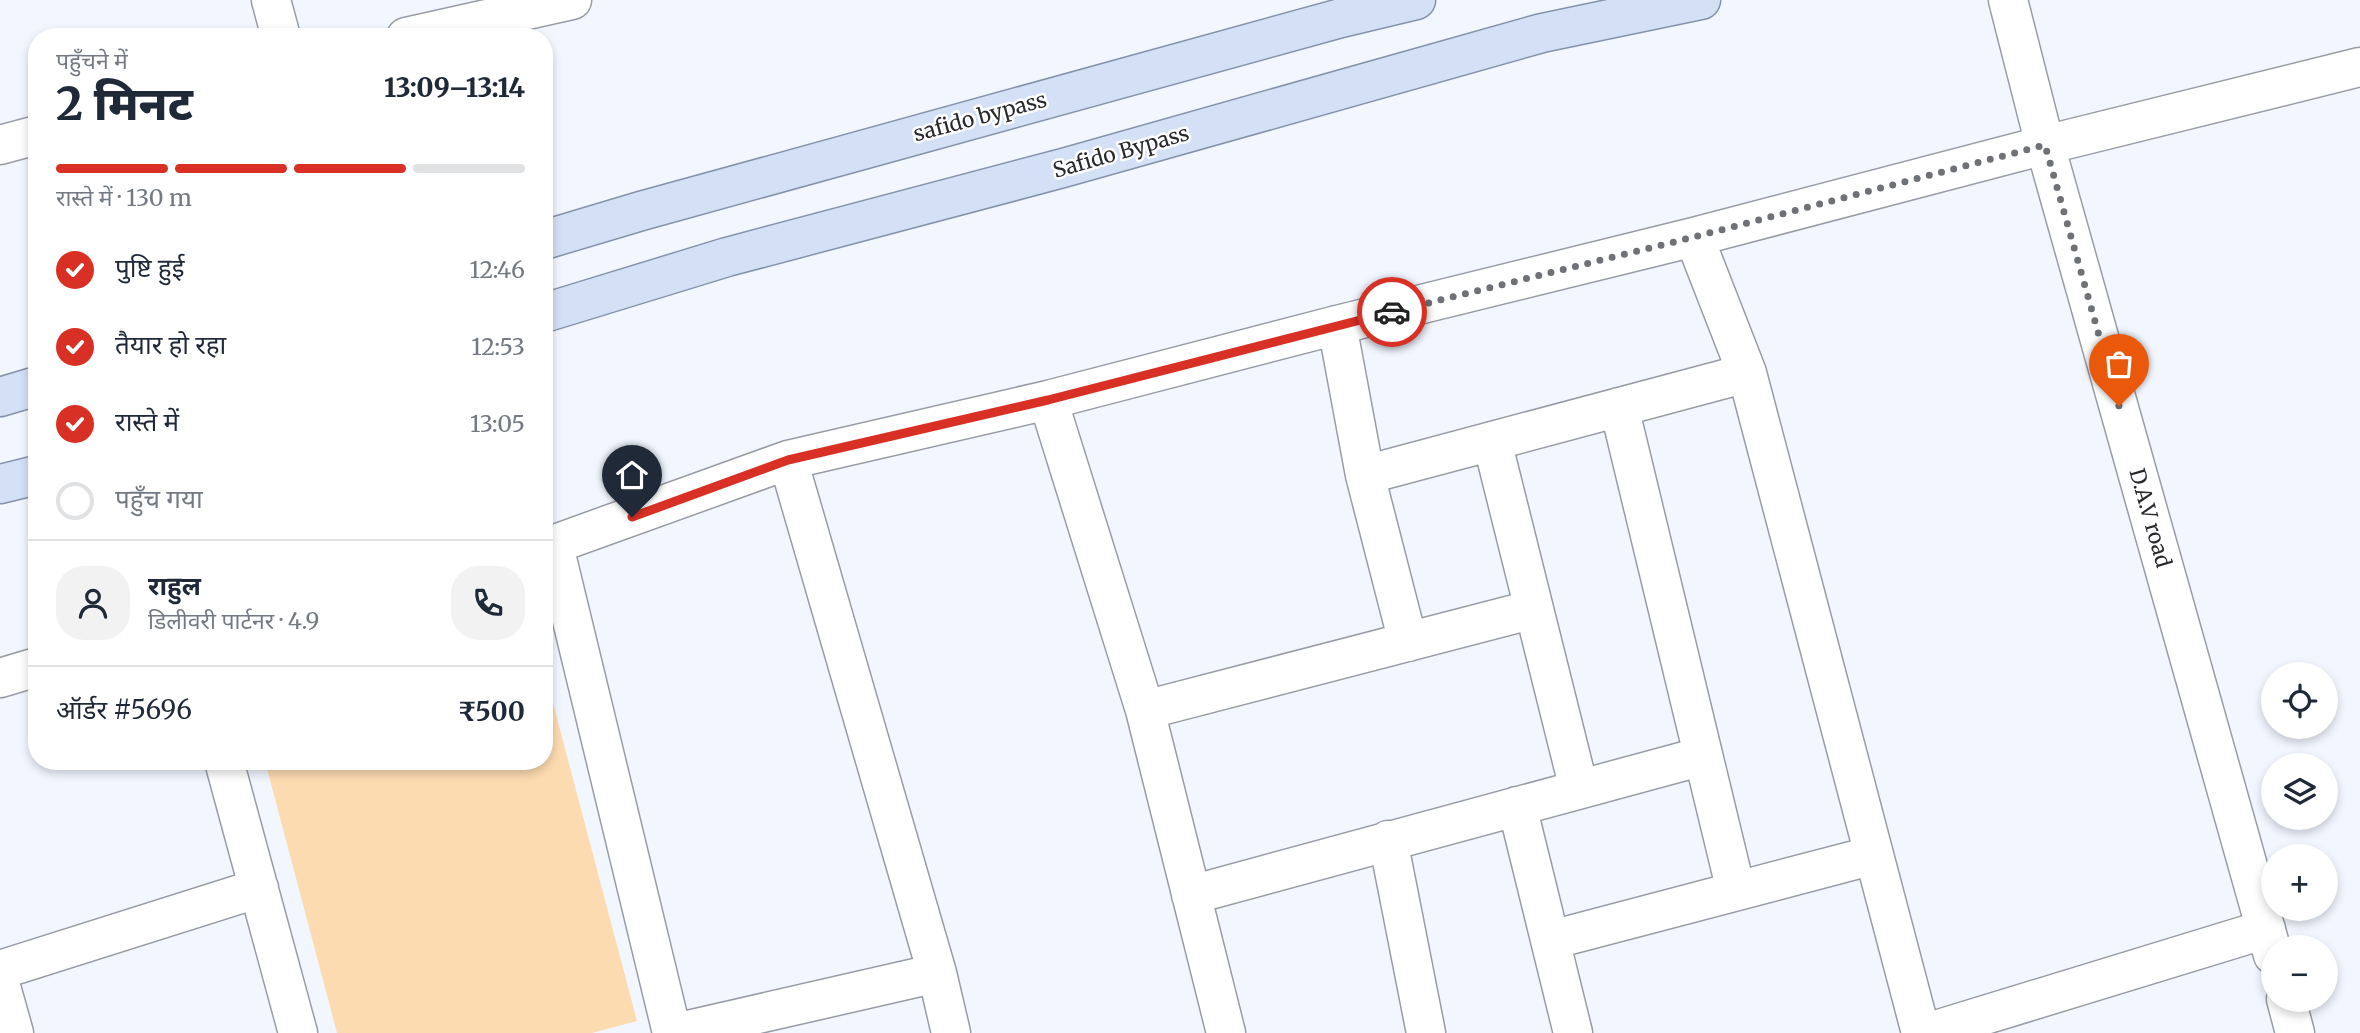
<!DOCTYPE html>
<html lang="hi">
<meta charset="utf-8">
<style>
body{margin:0;font-family:Merriweather,"Noto Sans Devanagari",serif;background:#f2f2f3;color:#1f2937;height:100vh;display:flex;flex-direction:column;font-size:26px;white-space:nowrap}
*{box-sizing:border-box;margin:0}
p{font-size:23px;color:#747a83}
.icon{flex:none;width:38px;height:38px;fill:none;stroke:currentColor;stroke-width:2;stroke-linecap:round;stroke-linejoin:round}
.map{position:relative;flex:1;overflow:hidden}
.sheet{position:absolute;left:28px;top:28px;width:525px;height:742px;display:flex;flex-direction:column;background:#fff;border-radius:28px;box-shadow:0 4px 10px #0003}
.sheet>*{flex:none}
.fabs{position:absolute;left:2261px;top:662px;display:grid;gap:14px}
.fabs a{display:grid;place-items:center;width:77px;height:77px;border-radius:50%;background:#fff;box-shadow:0 4px 10px #0003;font-size:35px}
.pin{position:absolute;display:grid;place-items:center;width:60px;height:60px;color:#fff;margin:-72px -30px;border-radius:50% 50% 50% 0;rotate:-45deg;box-shadow:0 0 7px #0007}
.pin .icon{rotate:45deg}
.courier{position:absolute;display:grid;place-items:center;width:70px;height:70px;margin:-35px;border:5px solid #d93025;border-radius:50%;background:#fff;color:#222;box-shadow:0 2px 9px #0007}
.head em{font-style:normal;font-weight:800}
.head div{display:flex;flex-direction:column-reverse}
.head{display:flex;align-items:center;justify-content:space-between;height:119px;padding:0 28px}
h1{font-size:46px;font-weight:800;line-height:52px}
.bar{display:grid;grid-template-columns:repeat(4,1fr);gap:10px 7px;align-content:center;height:84px;padding:0 28px}
.bar i{height:9px;border-radius:5px;background:#e0e1e3}
.bar .current{background:#d93025}
.bar p{grid-column:span 4}
.line{display:flex;align-items:center;gap:18px;padding:0 28px;border-top:2px solid #e0e1e3}
.line div{flex:1}
.round{display:grid;place-items:center;flex:none;width:74px;height:74px;border-radius:28px;background:#f2f2f3}
ol{padding:0 28px;list-style:none}
li{display:flex;align-items:center;gap:21px;height:77px}
li p{margin-inline-start:auto}
li .icon{padding:7px;border-radius:50%;background:#d93025;color:#fff;stroke-width:4}
li:last-child{color:#747a83}
li i{width:38px;height:38px;border:4px solid #e0e1e3;border-radius:50%}
.map>svg:first-child{display:block}
.green{fill:#fddbb1}
.lines{fill:none;stroke-linecap:round;stroke-linejoin:round}
.street-casing{stroke:#989da5;stroke-width:41}
.primary-casing{stroke:#8593aa;stroke-width:41}
.street{stroke:#fff;stroke-width:38}
.primary{stroke:#d4e0f5;stroke-width:38}
.done{stroke:#6e7176;stroke-width:7;stroke-dasharray:0 12.6}
.route{stroke:#d93025;stroke-width:9}
.labels{text-anchor:middle;stroke-width:5;stroke-linejoin:round;paint-order:stroke}
.street-label{font-size:21px;fill:#27292d;stroke:#fff}
</style>
<div class="map">
<svg width="2360" height="1033" viewBox="0 0 2360 1033">
<rect width="100%" height="100%" fill="#f1f6ff"/>
<!-- green -->
<path class="green" d="M544,669L637,1021L592,1033H337L265,761H544Z"/>
<g class="lines">
<defs>
<path id="street" d="M271,0L281,37
M2008,0L2045,145L2273,955
M406,37L572,0
M0,145L37,135
M1694,237L1747,373L1921,1033
M1337,325L1365,475L1408,642
M1048,400L1145,710L1226,1033
M1619,407L1736,891
M1492,441L1579,789
M788,460L937,973L951,1033
M1365,475L1747,373
M554,546L672,1033
M544,548L788,460L1048,400L1337,325L1694,237L2045,145L2360,67
M0,678L37,667
M1145,710L1534,609
M224,761L298,1033
M1517,806L1573,1033
M1388,840L1426,1033
M1191,895L1703,756
M1551,940L1874,855
M0,970L259,888
M0,983L14,1033
M2286,999L2295,1033
M675,1033L937,973
M1926,1033L2266,929"/>
<path id="primary" d="M544,240L641,211L1341,18L1416,0
M544,313L727,257L1063,168L1542,33L1701,0
M0,397L37,386
M0,484L37,475"/>
</defs>
<!-- street casing -->
<use href="#street" class="street-casing"/>
<!-- primary casing -->
<use href="#primary" class="primary-casing"/>
<!-- street -->
<use href="#street" class="street"/>
<!-- primary -->
<use href="#primary" class="primary"/>
</g>
<g class="lines">
<!-- done -->
<path class="done" d="M1392,312L1694,237L2045,145L2119,406"/>
<!-- route -->
<path class="route" d="M632,517L788,460L1048,400L1392,312"/>
</g>
<g class="labels">
<!-- street labels -->
<g class="street-label">
<text transform="translate(980 117) rotate(-15)" y="7">safido bypass</text>
<text transform="translate(1121 152) rotate(-16)" y="7">Safido Bypass</text>
<text transform="translate(2150 518) rotate(74)" y="7">D.A.V road</text>
</g>
</g>
</svg>
<div class="fabs">
<a><svg class="icon" aria-label="locate" viewBox="0 0 24 24"><circle cx="12" cy="12" r="6"/><path d="M12 2v4M12 18v4M2 12h4M18 12h4"/></svg></a>
<a><svg class="icon" aria-label="layers" viewBox="0 0 24 24"><path d="M12 4l9 5-9 5-9-5zM3 14l9 5 9-5"/></svg></a>
<a>+</a>
<a>−</a>
</div>
<div class="pin" style="left:2119px;top:406px;background:#ea580c"><svg class="icon" aria-label="bag" viewBox="0 0 24 24"><path d="M5 8h14l-1 12H6zM9 8a3 3 0 0 1 6 0"/></svg></div>
<div class="pin" style="left:632px;top:517px;background:#1f2937"><svg class="icon" aria-label="home" viewBox="0 0 24 24"><path d="M3 11l9-7 9 7M6 9v11h12V9"/></svg></div>
<div class="courier" style="left:1392px;top:312px"><svg class="icon" aria-label="car" viewBox="0 0 24 24"><path d="M5 17H2v-5l4-1 3-4h7l3 4 3 1v5h-3M9 17h6M6 11h13"/><circle cx="7" cy="17" r="2"/><circle cx="17" cy="17" r="2"/></svg></div>
<section class="sheet">
<div class="head"><div><h1>2 मिनट</h1><p>पहुँचने में</p></div><em>13:09–13:14</em></div>
<div class="bar"><i class="current"></i><i class="current"></i><i class="current"></i><i></i><p>रास्ते में · 130 m</p></div>
<ol>
<li><svg class="icon" aria-label="check" viewBox="0 0 24 24"><path d="M5 12l5 5 9-10"/></svg>पुष्टि हुई<p>12:46</p></li>
<li><svg class="icon" aria-label="check" viewBox="0 0 24 24"><path d="M5 12l5 5 9-10"/></svg>तैयार हो रहा<p>12:53</p></li>
<li><svg class="icon" aria-label="check" viewBox="0 0 24 24"><path d="M5 12l5 5 9-10"/></svg>रास्ते में<p>13:05</p></li>
<li><i></i>पहुँच गया</li>
</ol>
<div class="line" style="height:126px"><a class="round"><svg class="icon" aria-label="person" viewBox="0 0 24 24"><circle cx="12" cy="8" r="4"/><path d="M4 21q1-7 8-7t8 7"/></svg></a><div><b>राहुल</b><p>डिलीवरी पार्टनर · 4.9</p></div><a class="round"><svg class="icon" aria-label="phone" viewBox="0 0 24 24"><path d="M5 4h4l2 5-3 2q2 4 5 5l2-3 5 2v4C11 20 4 13 5 4z"/></svg></a></div>
<div class="line" style="height:91px"><div>ऑर्डर #5696</div><b>₹500</b></div>
</section>
</div>
